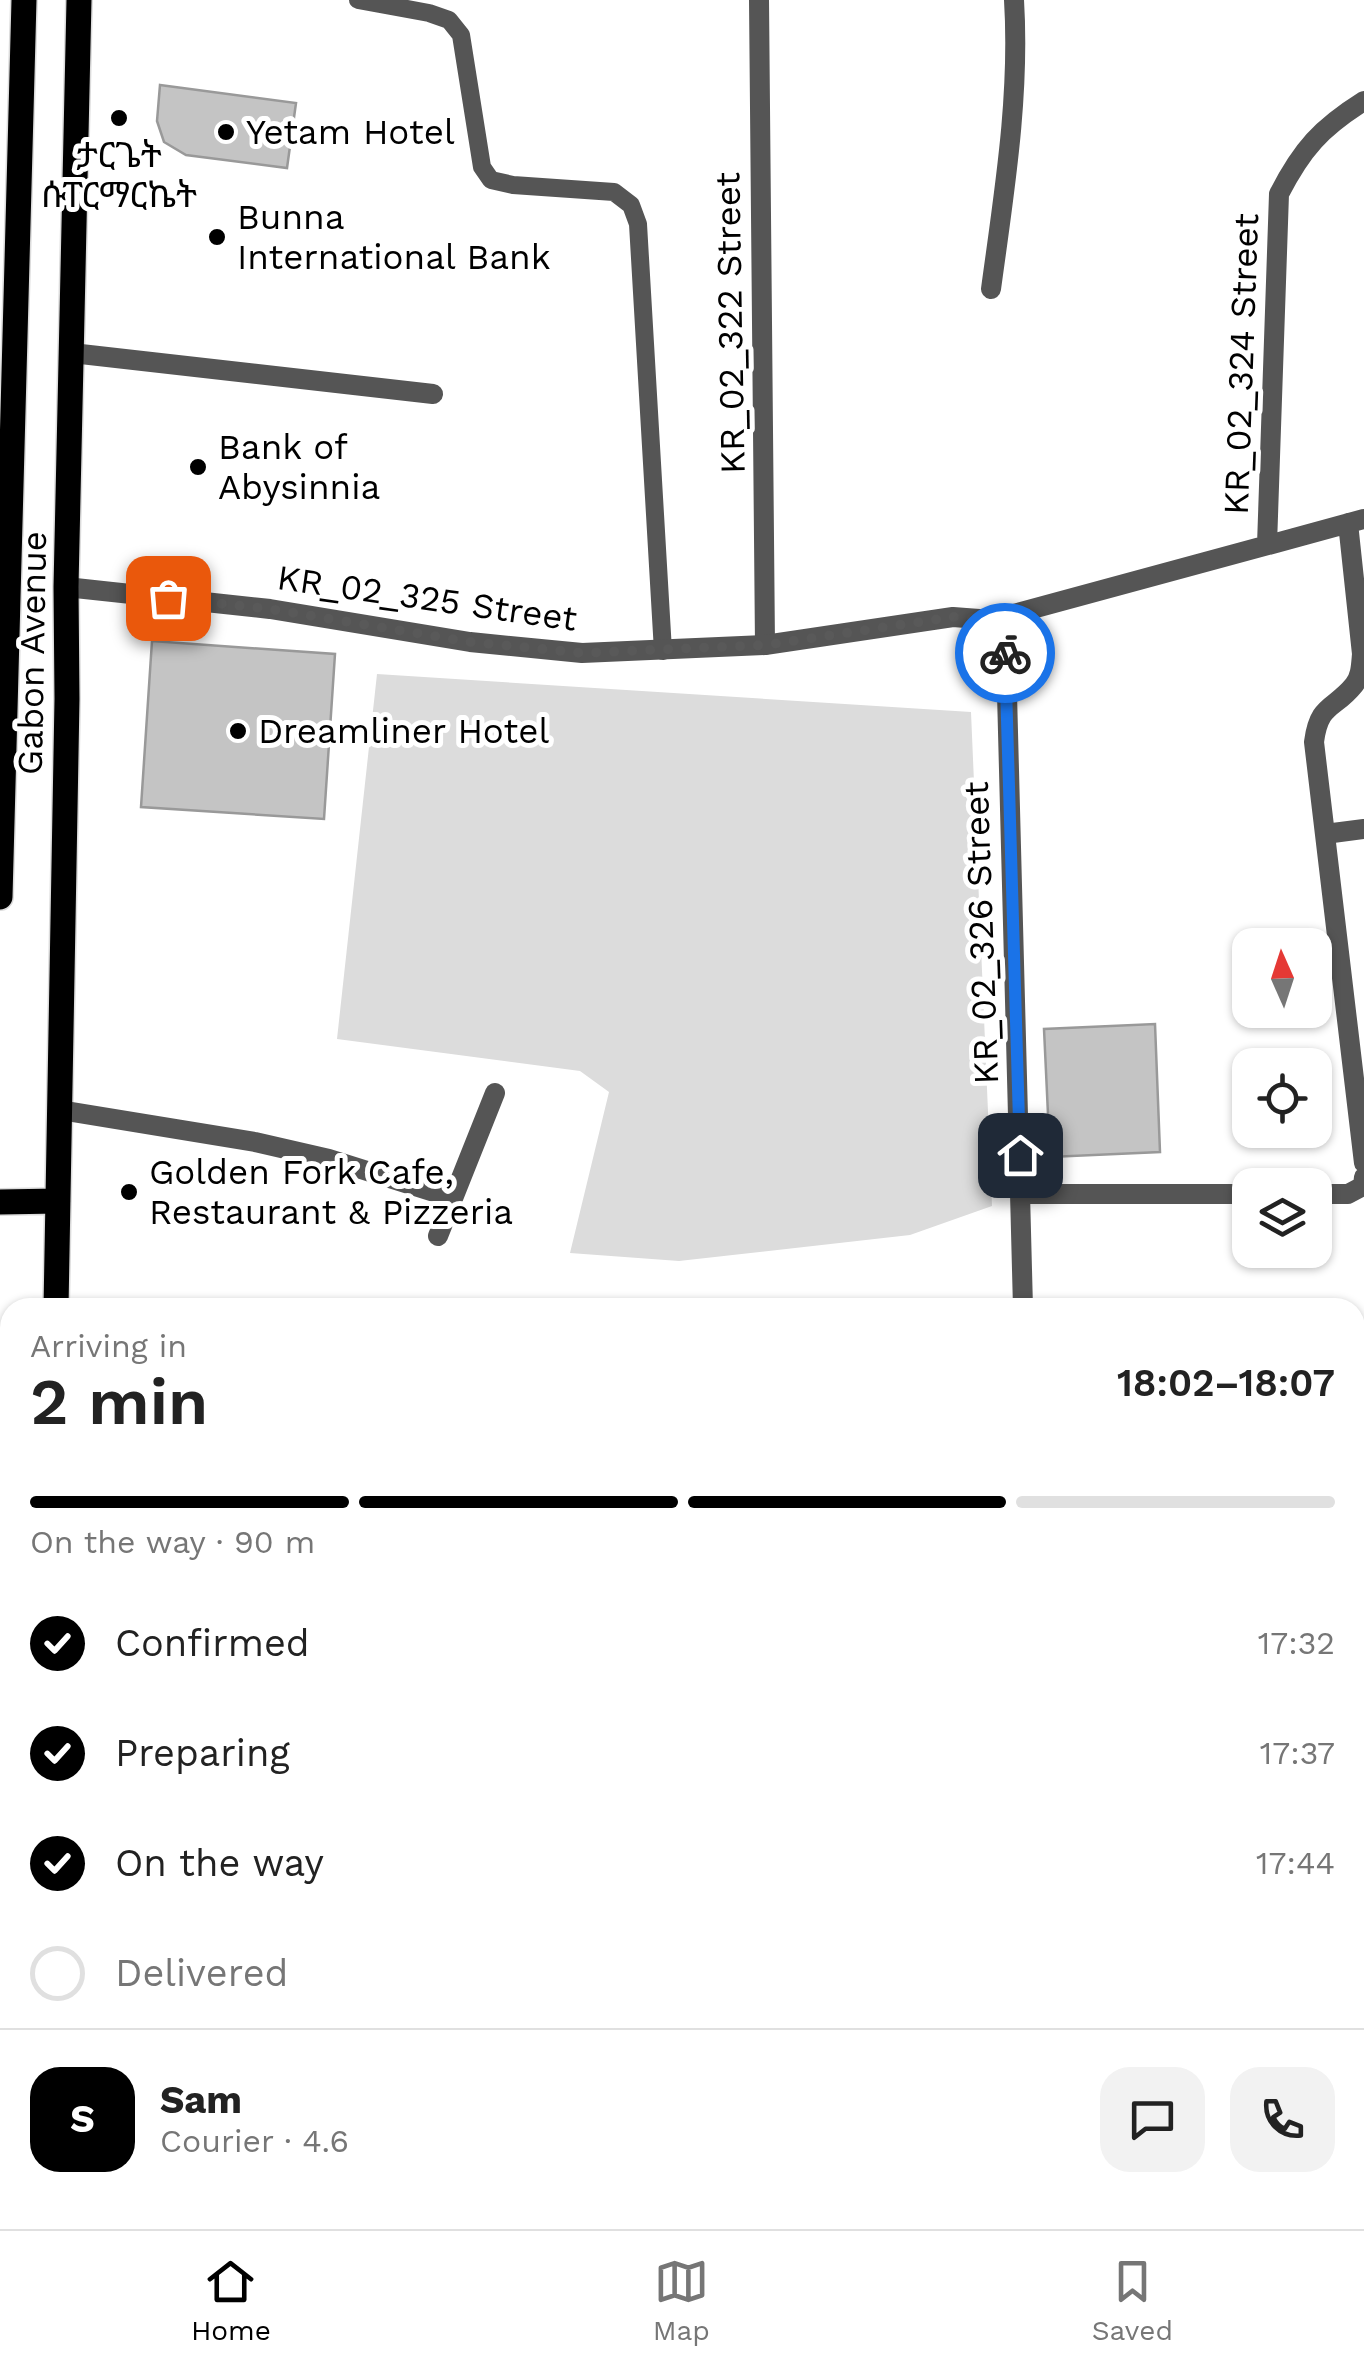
<!DOCTYPE html>
<meta charset="utf-8">
<style>
body{margin:0;font-family:"Work Sans","Noto Sans Ethiopic",sans-serif;background:#f2f2f2;color:#222;height:100vh;display:flex;flex-direction:column;font-size:38px;white-space:nowrap}
*{box-sizing:border-box;margin:0}
p{font-size:32px;color:#767676}
.icon{flex:none;width:55px;height:55px;fill:none;stroke:currentColor;stroke-width:2;stroke-linecap:round;stroke-linejoin:round}
.map{position:relative;flex:1;overflow:hidden}
.details{position:absolute;left:0px;top:1298px;width:1365px;height:932px;display:flex;flex-direction:column;background:#fff;border-radius:30px 30px 0 0;box-shadow:0 2px 8px #0004}
.details>*{flex:none}
.needle{width:65px;rotate:357deg}
.buttons{position:absolute;left:1232px;top:928px;display:grid;gap:20px}
.buttons a{display:grid;place-items:center;width:100px;height:100px;border-radius:20px;background:#fff;box-shadow:0 2px 8px #0004;font-size:50px}
.pin{position:absolute;display:grid;place-items:center;width:85px;height:85px;color:#fff;margin:-42px;border-radius:20px;box-shadow:0 5px 15px #0006}
.courier{position:absolute;display:grid;place-items:center;width:100px;height:100px;margin:-50px;border:8px solid #1a73e8;border-radius:50%;background:#fff;color:#222;box-shadow:0 2px 12px #0007}
.head em{font-style:normal;font-weight:600}
.head div{display:flex;flex-direction:column-reverse}
.head{display:flex;align-items:center;justify-content:space-between;height:170px;padding:0 30px}
h1{font-size:65px;font-weight:600;line-height:75px}
.bar{display:grid;grid-template-columns:repeat(4,1fr);gap:15px 10px;align-content:center;height:120px;padding:0 30px}
.bar i{height:12px;border-radius:8px;background:#e0e0e0}
.bar .on{background:#000}
.bar p{grid-column:span 4}
.line{display:flex;align-items:center;gap:25px;padding:0 30px;border-top:2px solid #e0e0e0}
.line div{flex:1}
.round{display:grid;place-items:center;flex:none;width:105px;height:105px;border-radius:30px;background:#f2f2f2}
ol{padding:0 30px;list-style:none}
li{display:flex;align-items:center;gap:30px;height:110px}
li p{margin-inline-start:auto}
li .icon{padding:10px;border-radius:50%;background:#000;color:#fff;stroke-width:4}
li:last-child{color:#767676}
li i{width:55px;height:55px;border:5px solid #e0e0e0;border-radius:50%}
.tab-bar{display:flex;justify-content:space-around;align-items:center;height:140px;border-top:2px solid #e0e0e0;background:#fff;font-size:28px;color:#767676}
.tab-bar a{display:grid;justify-items:center;gap:5px}
.tab-bar .on{color:#000}
.map>svg:first-child{display:block}
.green{fill:#dcdcdc}
.building{fill:#c4c4c4;stroke:#999;stroke-width:2.5}
.lines{fill:none;stroke-linecap:round;stroke-linejoin:round}
.primary-casing{stroke:#dbdbdb;stroke-width:28}
.service{stroke:#555;stroke-width:18}
.minor{stroke:#555;stroke-width:20}
.tertiary{stroke:#555;stroke-width:20}
.primary{stroke:#000;stroke-width:25}
.done{stroke:#595959;stroke-width:10;stroke-dasharray:0 18}
.route{stroke:#1a73e8;stroke-width:12}
.poi-dot{fill:#000;stroke:#fff;stroke-width:4}
.labels{text-anchor:middle;stroke-width:10;stroke-linejoin:round;paint-order:stroke}
.poi-label{font-size:35px;fill:#000;stroke:#fff;text-anchor:start}
.street-label{font-size:35px;fill:#000;stroke:#fff}
</style>
<div class="map">
<svg width="1364" height="2229" viewBox="0 0 1364 2229">
<rect width="100%" height="100%" fill="#fff"/>
<!-- green -->
<path class="green" d="M377,674L971,712L992,1206L910,1235L679,1261L570,1253L609,1092L580,1071L337,1039Z"/>
<!-- building -->
<path class="building" d="M160,85L296,103L287,168L186,155L164,142L157,121Z
M152,641L335,654L324,819L141,807Z
M1155,1024L1160,1152L1050,1157L1044,1029Z
M753,2220H807V2229H752Z"/>
<g class="lines">
<defs>
<path id="primary" d="M0,897L24,0
M0,1202L58,1201
M56,1308L67,699L66,587L79,0
M0,2101L10,2005"/>
</defs>
<!-- primary casing -->
<use href="#primary" class="primary-casing"/>
<!-- service -->
<path class="service" d="M358,0L429,13L449,20L461,35L482,167L491,180L513,185L614,192L631,205L638,224L663,651"/>
<!-- minor -->
<path class="minor" d="M759,0L765,645
M991,289C1004,193 1020,97 1014,0
M72,353L433,394
M1348,523L1362,654C1361,665 1361,676 1354,685C1334,710 1319,703 1314,742L1364,1163
M1267,545L1279,194C1302,149 1321,128 1364,101
M992,620L1364,519
M1325,834L1364,829
M60,1110L255,1142L329,1159L453,1198
M1021,1194H1250
M1315,1194H1348L1363,1186L1364,1177
M438,1236L495,1093
M1355,1471H1364
M1355,1837L1364,1838
M0,2157H10
M1355,2207L1364,2208
M278,2229L279,2220
M608,2229V2220"/>
<!-- tertiary -->
<path class="tertiary" d="M66,587L270,609L470,642L582,653L765,645L953,617L992,620L1006,655L1023,1308
M1005,2229L1006,2220"/>
<!-- primary -->
<use href="#primary" class="primary"/>
</g>
<g class="lines">
<!-- done -->
<path class="done" d="M168,598L270,609L470,642L582,653L766,645L953,617L992,620L1005,653"/>
<!-- route -->
<path class="route" d="M1005,653L1020,1155"/>
</g>
<!-- markers -->
<g class="poi-dot">
<circle cx="119" cy="118" r="10"/>
<circle cx="226" cy="132" r="10"/>
<circle cx="217" cy="237" r="10"/>
<circle cx="198" cy="467" r="10"/>
<circle cx="238" cy="731" r="10"/>
<circle cx="129" cy="1192" r="10"/>
</g>
<g class="labels">
<!-- poi labels -->
<g class="poi-label">
<text x="246" y="144">Yetam Hotel</text>
<text x="119" y="167" text-anchor="middle">ታርጌት<tspan x="119" dy="40">ሱፐርማርኬት</tspan></text>
<text x="237" y="229">Bunna<tspan x="237" dy="40">International Bank</tspan></text>
<text x="218" y="459">Bank of<tspan x="218" dy="40">Abysinnia</tspan></text>
<text x="258" y="743">Dreamliner Hotel</text>
<text x="149" y="1184">Golden Fork Cafe,<tspan x="149" dy="40">Restaurant &amp; Pizzeria</tspan></text>
</g>
<!-- street labels -->
<g class="street-label">
<text transform="translate(730 323) rotate(-91)" y="12">KR_02_322 Street</text>
<text transform="translate(1241 364) rotate(-88)" y="12">KR_02_324 Street</text>
<text transform="translate(427 598) rotate(8)" y="12">KR_02_325 Street</text>
<text transform="translate(32 653) rotate(-89)" y="12">Gabon Avenue</text>
<text transform="translate(981 933) rotate(-92)" y="12">KR_02_326 Street</text>
</g>
</g>
</svg>
<div class="buttons">
<a><svg class="needle" viewBox="-14 -14 28 28"><path d="M0-13l5 13h-10z" fill="#e53935"/><path d="M0 13l5-13h-10z" fill="#767676"/></svg></a>
<a><svg class="icon" aria-label="locate" viewBox="0 0 24 24"><circle cx="12" cy="12" r="6"/><path d="M12 2v4M12 18v4M2 12h4M18 12h4"/></svg></a>
<a><svg class="icon" aria-label="layers" viewBox="0 0 24 24"><path d="M12 4l9 5-9 5-9-5zM3 14l9 5 9-5"/></svg></a>
</div>
<div class="pin" style="left:168px;top:598px;background:#ea580c"><svg class="icon" aria-label="bag" viewBox="0 0 24 24"><path d="M5 8h14l-1 12H6zM9 8a3 3 0 0 1 6 0"/></svg></div>
<div class="pin" style="left:1020px;top:1155px;background:#1f2937"><svg class="icon" aria-label="home" viewBox="0 0 24 24"><path d="M3 11l9-7 9 7M6 9v11h12V9"/></svg></div>
<div class="courier" style="left:1005px;top:653px"><svg class="icon" aria-label="bike" viewBox="0 0 24 24"><circle cx="6" cy="16" r="4"/><circle cx="18" cy="16" r="4"/><path d="M6 16l4-8h5l3 8M10 8l3 8H6M13 5h3"/></svg></div>
<section class="details">
<div class="head"><div><h1>2 min</h1><p>Arriving in</p></div><em>18:02–18:07</em></div>
<div class="bar"><i class="on"></i><i class="on"></i><i class="on"></i><i></i><p>On the way · 90 m</p></div>
<ol>
<li><svg class="icon" aria-label="check" viewBox="0 0 24 24"><path d="M5 12l5 5 9-10"/></svg>Confirmed<p>17:32</p></li>
<li><svg class="icon" aria-label="check" viewBox="0 0 24 24"><path d="M5 12l5 5 9-10"/></svg>Preparing<p>17:37</p></li>
<li><svg class="icon" aria-label="check" viewBox="0 0 24 24"><path d="M5 12l5 5 9-10"/></svg>On the way<p>17:44</p></li>
<li><i></i>Delivered</li>
</ol>
<div class="line" style="height:180px"><b class="round" style="background:#000;color:#fff">S</b><div><b>Sam</b><p>Courier · 4.6</p></div><a class="round"><svg class="icon" aria-label="chat" viewBox="0 0 24 24"><path d="M4 5h16v11H9l-5 4z"/></svg></a><a class="round"><svg class="icon" aria-label="phone" viewBox="0 0 24 24"><path d="M5 4h4l2 5-3 2q2 4 5 5l2-3 5 2v4C11 20 4 13 5 4z"/></svg></a></div>
</section>
</div>
<nav class="tab-bar">
<a class="on"><svg class="icon" aria-label="home" viewBox="0 0 24 24"><path d="M3 11l9-7 9 7M6 9v11h12V9"/></svg>Home</a>
<a><svg class="icon" aria-label="map" viewBox="0 0 24 24"><path d="M3 6l6-2 6 2 6-2v14l-6 2-6-2-6 2zM9 4v14M15 6v14"/></svg>Map</a>
<a><svg class="icon" aria-label="saved" viewBox="0 0 24 24"><path d="M7 4h10v16l-5-4-5 4z"/></svg>Saved</a>
</nav>
